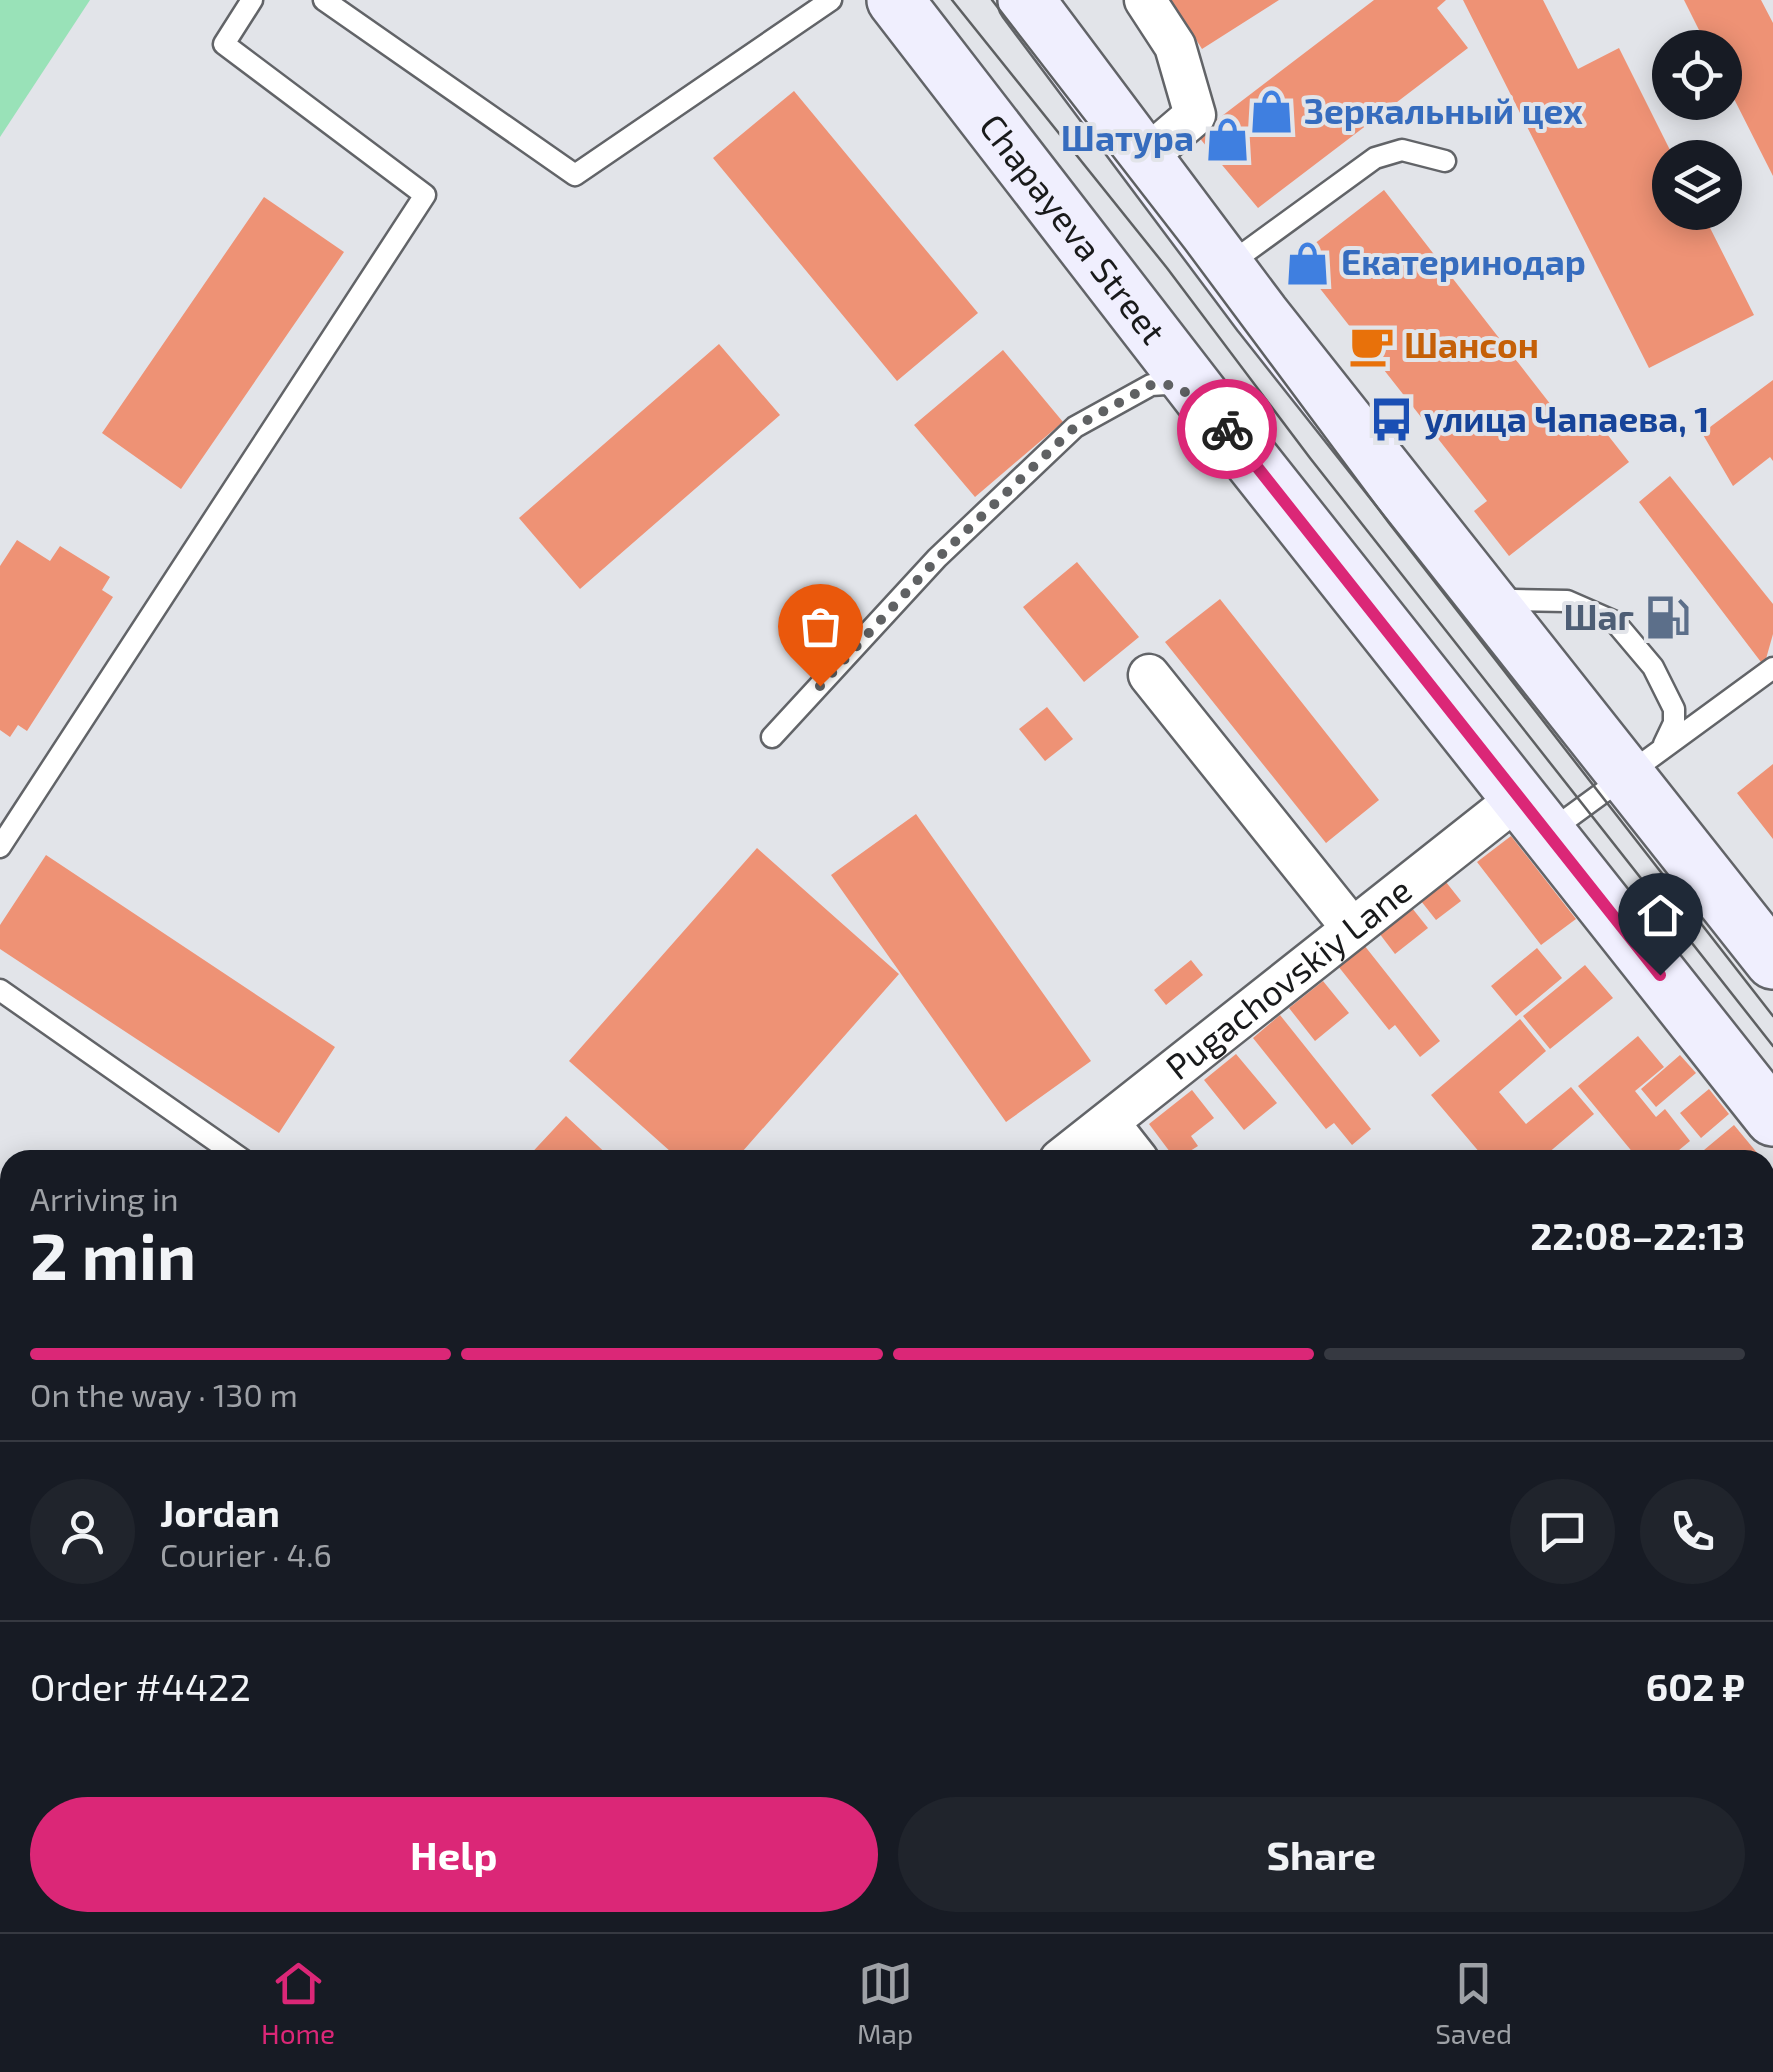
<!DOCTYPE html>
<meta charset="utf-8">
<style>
body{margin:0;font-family:"Exo 2",sans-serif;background:#20242c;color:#f1f3f6;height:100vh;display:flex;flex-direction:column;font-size:38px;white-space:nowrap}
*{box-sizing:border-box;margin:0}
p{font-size:32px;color:#9ea1a6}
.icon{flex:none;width:55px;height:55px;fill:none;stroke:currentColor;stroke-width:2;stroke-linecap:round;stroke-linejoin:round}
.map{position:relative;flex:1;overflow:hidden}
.side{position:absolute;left:0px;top:1150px;width:1775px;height:782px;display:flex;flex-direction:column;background:#171b24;border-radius:30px 30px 0 0;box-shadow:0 5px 25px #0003}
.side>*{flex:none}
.controls{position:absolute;left:1652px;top:30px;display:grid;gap:20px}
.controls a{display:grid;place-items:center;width:90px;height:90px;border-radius:50%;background:#171b24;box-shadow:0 5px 25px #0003;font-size:50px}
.pin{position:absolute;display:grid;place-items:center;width:85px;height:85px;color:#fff;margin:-102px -42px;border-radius:50% 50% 50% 0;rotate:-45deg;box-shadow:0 0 10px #0007}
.pin .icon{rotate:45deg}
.courier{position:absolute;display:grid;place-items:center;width:100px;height:100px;margin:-50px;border:8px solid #db2777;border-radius:50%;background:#fff;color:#222;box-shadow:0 2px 12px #0007}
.overview em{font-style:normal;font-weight:700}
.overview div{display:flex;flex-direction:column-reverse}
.overview{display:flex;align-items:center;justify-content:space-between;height:170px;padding:0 30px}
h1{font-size:65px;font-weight:700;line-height:75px}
.bar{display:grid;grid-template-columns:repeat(4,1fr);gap:15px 10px;align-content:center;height:120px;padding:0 30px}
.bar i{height:12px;border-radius:8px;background:#363941}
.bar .selected{background:#db2777}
.bar p{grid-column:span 4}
.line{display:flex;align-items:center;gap:25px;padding:0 30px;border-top:2px solid #363941}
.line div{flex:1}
.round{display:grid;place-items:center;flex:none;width:105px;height:105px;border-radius:52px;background:#20242c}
.primary-button{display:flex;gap:20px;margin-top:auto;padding:20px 30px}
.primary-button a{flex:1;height:115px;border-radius:60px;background:#db2777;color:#fff;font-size:40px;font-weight:700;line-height:115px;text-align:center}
.primary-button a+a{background:#20242c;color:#f1f3f6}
.dock{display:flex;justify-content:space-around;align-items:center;height:140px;border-top:2px solid #363941;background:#171b24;font-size:28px;color:#9ea1a6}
.dock a{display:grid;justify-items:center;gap:5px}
.dock .selected{color:#db2777}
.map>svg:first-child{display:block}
.green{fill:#99e2b8}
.building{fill:#ee9275}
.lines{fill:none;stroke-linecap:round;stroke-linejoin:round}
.service-casing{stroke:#626468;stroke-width:25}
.minor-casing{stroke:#626468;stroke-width:45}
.secondary-casing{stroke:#626468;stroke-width:60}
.service{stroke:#fff;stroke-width:20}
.minor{stroke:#fff;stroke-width:40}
.secondary{stroke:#f0effe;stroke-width:55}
.tram{stroke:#5e6062;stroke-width:2.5}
.done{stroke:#5f6163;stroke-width:10;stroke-dasharray:0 18}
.route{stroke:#db2777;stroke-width:12}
.labels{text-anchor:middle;stroke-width:8;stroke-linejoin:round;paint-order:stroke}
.shop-label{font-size:35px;font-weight:bold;fill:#366cbe;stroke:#e2e4e9;text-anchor:start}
.street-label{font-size:35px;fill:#191a1b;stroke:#e2e4e9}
.food-label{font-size:35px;font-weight:bold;fill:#c56008;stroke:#e2e4e9;text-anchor:start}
.transit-label{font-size:35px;font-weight:bold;fill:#164399;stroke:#e2e4e9;text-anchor:start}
.service-label{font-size:35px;font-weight:bold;fill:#4e5e75;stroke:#e2e4e9;text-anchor:end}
</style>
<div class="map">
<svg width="1773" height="1932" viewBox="0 0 1773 1932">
<rect width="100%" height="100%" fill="#e2e4e9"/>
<!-- green -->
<path class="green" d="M0,0H90L0,137Z"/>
<!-- building -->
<path class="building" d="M1171,0H1279L1202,49Z
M1374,0H1446L1437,8L1468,48L1258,208L1197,135Z
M1463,0H1543L1578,69L1619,48L1674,158H1670V212H1702L1754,315L1649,368Z
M1684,0H1761L1773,23V176L1725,81V48H1708Z
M794,91L978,313L897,381L713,158Z
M1384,190L1572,432L1592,415L1629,462L1509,556L1474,511L1487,501L1296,258Z
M264,197L344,252L181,489L102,433Z
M719,344L780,415L580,589L519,518Z
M1003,350L1063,422L975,497L914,425Z
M1773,380V461L1770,457L1733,486L1702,433Z
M1670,476L1773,604V634L1764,666L1639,502Z
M17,540L50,561L60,546L110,577L102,590L113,597L27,731L18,725L10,737L0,730V566Z
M1077,562L1139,637L1084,682L1023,607Z
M1220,599L1379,800L1326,843L1165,642Z
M1047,707L1073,739L1045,761L1019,729Z
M1773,764V839L1737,793Z
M916,814L1091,1061L1006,1122L831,875Z
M1511,836L1576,919L1541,945L1477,862Z
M757,848L899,974L735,1160H680L569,1061Z
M46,855L335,1047L279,1133L0,949V925Z
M1446,882L1461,901L1436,920L1421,901Z
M1412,908L1428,928L1395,954L1379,933Z
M1364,945L1440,1041L1420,1057L1395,1025L1389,1030L1338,966Z
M1537,948L1562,978L1516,1016L1491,986Z
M1191,960L1203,975L1166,1005L1154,990Z
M1585,965L1613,998L1550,1049L1523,1016Z
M1323,981L1349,1013L1315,1041L1289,1008Z
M1280,1015L1371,1129L1352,1145L1334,1123L1326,1129L1253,1038Z
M1520,1019L1546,1051L1499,1092L1526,1124L1571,1087L1594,1114L1540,1160H1486L1431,1095Z
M1638,1036L1664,1067L1635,1091L1656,1117L1665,1109L1690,1141L1667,1160H1639L1578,1086Z
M1236,1054L1277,1103L1244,1130L1204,1080Z
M1680,1055L1696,1073L1656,1107L1641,1089Z
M1709,1089L1729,1114L1701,1138L1680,1113Z
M1192,1090L1214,1118L1191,1136L1198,1146L1176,1160L1149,1124Z
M566,1116L613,1160H525Z
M1734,1125L1763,1160H1692Z
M0,1189L10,1195V1328L0,1322Z
M1773,1201V1235L1765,1241V1207Z
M1773,1241V1282L1765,1273V1247Z
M10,1435V1686L0,1675V1444Z
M1773,1636V1694L1765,1684V1642Z
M1765,1756L1769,1762L1773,1759V1789L1765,1795Z
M155,1922H212L220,1932H144Z
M674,1922H725L714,1932H663Z
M773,1922H842L830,1932H781Z
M1036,1922H1072L1077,1928L1072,1932H1044Z
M1494,1922L1502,1932H1481Z
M1753,1922H1760L1767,1932H1741Z"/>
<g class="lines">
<defs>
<path id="service" d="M324,0L575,175L831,0
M1228,265L1375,158L1402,150L1445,161
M1502,612L1514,600L1567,601L1615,622L1653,667L1674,709V723L1664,744
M772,737L937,558L1075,427L1151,385L1166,384L1179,389
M1549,832L1773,668
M0,847L425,195L224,44L252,0
M0,990L243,1160
M1259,1922L1268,1932
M1217,1932L1228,1922"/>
<g id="minor">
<path d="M1145,0L1175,46L1195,115L1146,157"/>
<path d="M1149,675L1352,928"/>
<path d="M1109,1123L1138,1160"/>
<path id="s1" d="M1060,1160L1518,798"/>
<path d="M0,1810L10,1822"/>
<path d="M86,1922L94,1932"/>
<path d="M937,1922L945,1932"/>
</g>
<g id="secondary">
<path id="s2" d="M895,0L1204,400L1773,1118"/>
<path d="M1026,0L1261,314L1773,961"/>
<path d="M1765,1854L1773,1847"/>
<path d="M1664,1932L1676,1922"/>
</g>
</defs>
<!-- service casing -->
<use href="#service" class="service-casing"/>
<!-- minor casing -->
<use href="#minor" class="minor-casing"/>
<!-- secondary casing -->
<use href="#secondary" class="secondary-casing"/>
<!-- service -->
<use href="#service" class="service"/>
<!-- minor -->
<use href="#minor" class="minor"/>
<!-- secondary -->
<use href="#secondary" class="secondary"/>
<!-- tram -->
<path class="tram" d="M952,0L1167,268L1310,458L1773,1046
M992,0L1185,249L1389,523L1773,1016"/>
</g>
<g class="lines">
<!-- done -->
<path class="done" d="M820,686L938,558L1075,427L1151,385L1166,384L1204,400L1227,429"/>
<!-- route -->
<path class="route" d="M1227,429L1660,975"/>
</g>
<!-- icons -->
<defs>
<symbol id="shop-bare" viewBox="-9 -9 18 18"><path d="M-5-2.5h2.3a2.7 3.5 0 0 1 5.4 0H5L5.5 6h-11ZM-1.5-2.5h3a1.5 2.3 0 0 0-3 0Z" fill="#3f7fe0" stroke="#e2e4e9" stroke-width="2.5" paint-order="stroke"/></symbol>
<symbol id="cafe-bare" viewBox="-9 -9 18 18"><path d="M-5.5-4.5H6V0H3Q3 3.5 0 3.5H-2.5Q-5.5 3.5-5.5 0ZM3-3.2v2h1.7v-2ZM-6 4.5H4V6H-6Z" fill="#e8710a" stroke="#e2e4e9" stroke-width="2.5" paint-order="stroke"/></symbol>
<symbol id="bus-bare" viewBox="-9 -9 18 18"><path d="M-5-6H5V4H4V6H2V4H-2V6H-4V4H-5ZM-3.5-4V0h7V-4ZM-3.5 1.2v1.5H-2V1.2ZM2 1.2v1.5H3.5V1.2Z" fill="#1a4fb4" stroke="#e2e4e9" stroke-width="2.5" paint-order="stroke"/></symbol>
<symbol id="fuel-bare" viewBox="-9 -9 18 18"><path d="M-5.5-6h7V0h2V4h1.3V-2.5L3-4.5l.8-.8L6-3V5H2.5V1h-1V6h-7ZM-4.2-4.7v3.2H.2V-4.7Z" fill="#5c6f8a" stroke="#e2e4e9" stroke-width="2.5" paint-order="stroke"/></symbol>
</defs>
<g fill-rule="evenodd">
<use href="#shop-bare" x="1240" y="80" width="63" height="63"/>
<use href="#shop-bare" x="1196" y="108" width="63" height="63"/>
<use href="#shop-bare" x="1276" y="232" width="63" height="63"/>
<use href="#cafe-bare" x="1340" y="314" width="63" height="63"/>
<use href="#bus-bare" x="1360" y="388" width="63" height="63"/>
<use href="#fuel-bare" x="1636" y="586" width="63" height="63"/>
</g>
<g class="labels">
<!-- shop labels -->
<g class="shop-label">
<text x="1304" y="124">Зеркальный цех</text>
<text x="1194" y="151" text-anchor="end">Шатура</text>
<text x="1341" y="275">Екатеринодар</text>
</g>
<!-- street labels -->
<g class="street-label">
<text dy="12" stroke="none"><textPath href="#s2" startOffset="290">Chapayeva Street</textPath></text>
<text dy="12" stroke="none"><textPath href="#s1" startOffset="292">Pugachovskiy Lane</textPath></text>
</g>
<!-- food labels -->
<g class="food-label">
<text x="1404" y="358">Шансон</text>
</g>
<!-- transit labels -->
<g class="transit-label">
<text x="1424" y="432">улица Чапаева, 1</text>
</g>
<!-- service labels -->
<g class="service-label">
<text x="1634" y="630">Шаг</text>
</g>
</g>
</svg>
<div class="controls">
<a><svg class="icon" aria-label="locate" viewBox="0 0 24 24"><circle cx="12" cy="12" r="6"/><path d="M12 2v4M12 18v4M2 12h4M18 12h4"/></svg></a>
<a><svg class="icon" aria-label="layers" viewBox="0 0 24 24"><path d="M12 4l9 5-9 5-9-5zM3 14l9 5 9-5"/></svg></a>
</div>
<div class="pin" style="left:820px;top:686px;background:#ea580c"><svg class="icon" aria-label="bag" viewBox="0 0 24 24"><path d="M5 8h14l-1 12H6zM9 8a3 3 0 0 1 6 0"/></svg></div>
<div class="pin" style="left:1660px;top:975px;background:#1f2937"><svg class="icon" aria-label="home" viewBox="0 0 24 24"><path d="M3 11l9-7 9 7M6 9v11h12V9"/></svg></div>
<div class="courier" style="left:1227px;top:429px"><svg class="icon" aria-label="bike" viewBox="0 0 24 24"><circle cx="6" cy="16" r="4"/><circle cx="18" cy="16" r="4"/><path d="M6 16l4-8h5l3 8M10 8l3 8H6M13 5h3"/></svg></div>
<section class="side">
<div class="overview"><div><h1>2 min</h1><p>Arriving in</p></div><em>22:08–22:13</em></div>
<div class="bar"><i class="selected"></i><i class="selected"></i><i class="selected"></i><i></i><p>On the way · 130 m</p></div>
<div class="line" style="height:180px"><a class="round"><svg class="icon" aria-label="person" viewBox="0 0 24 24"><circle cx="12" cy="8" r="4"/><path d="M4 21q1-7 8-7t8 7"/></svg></a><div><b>Jordan</b><p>Courier · 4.6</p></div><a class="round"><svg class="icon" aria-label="chat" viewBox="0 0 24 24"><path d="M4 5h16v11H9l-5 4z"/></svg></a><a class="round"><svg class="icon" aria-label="phone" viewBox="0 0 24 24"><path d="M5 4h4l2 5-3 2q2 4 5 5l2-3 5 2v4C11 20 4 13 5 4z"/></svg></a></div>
<div class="line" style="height:130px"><div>Order #4422</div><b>602 ₽</b></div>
<div class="primary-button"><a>Help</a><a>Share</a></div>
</section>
</div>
<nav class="dock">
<a class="selected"><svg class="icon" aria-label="home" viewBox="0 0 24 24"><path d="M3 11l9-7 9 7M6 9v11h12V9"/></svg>Home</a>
<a><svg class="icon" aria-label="map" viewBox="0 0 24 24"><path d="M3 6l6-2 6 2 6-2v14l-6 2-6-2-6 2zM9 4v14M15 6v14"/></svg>Map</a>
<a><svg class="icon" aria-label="saved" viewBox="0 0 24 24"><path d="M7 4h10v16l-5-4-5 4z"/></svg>Saved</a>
</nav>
